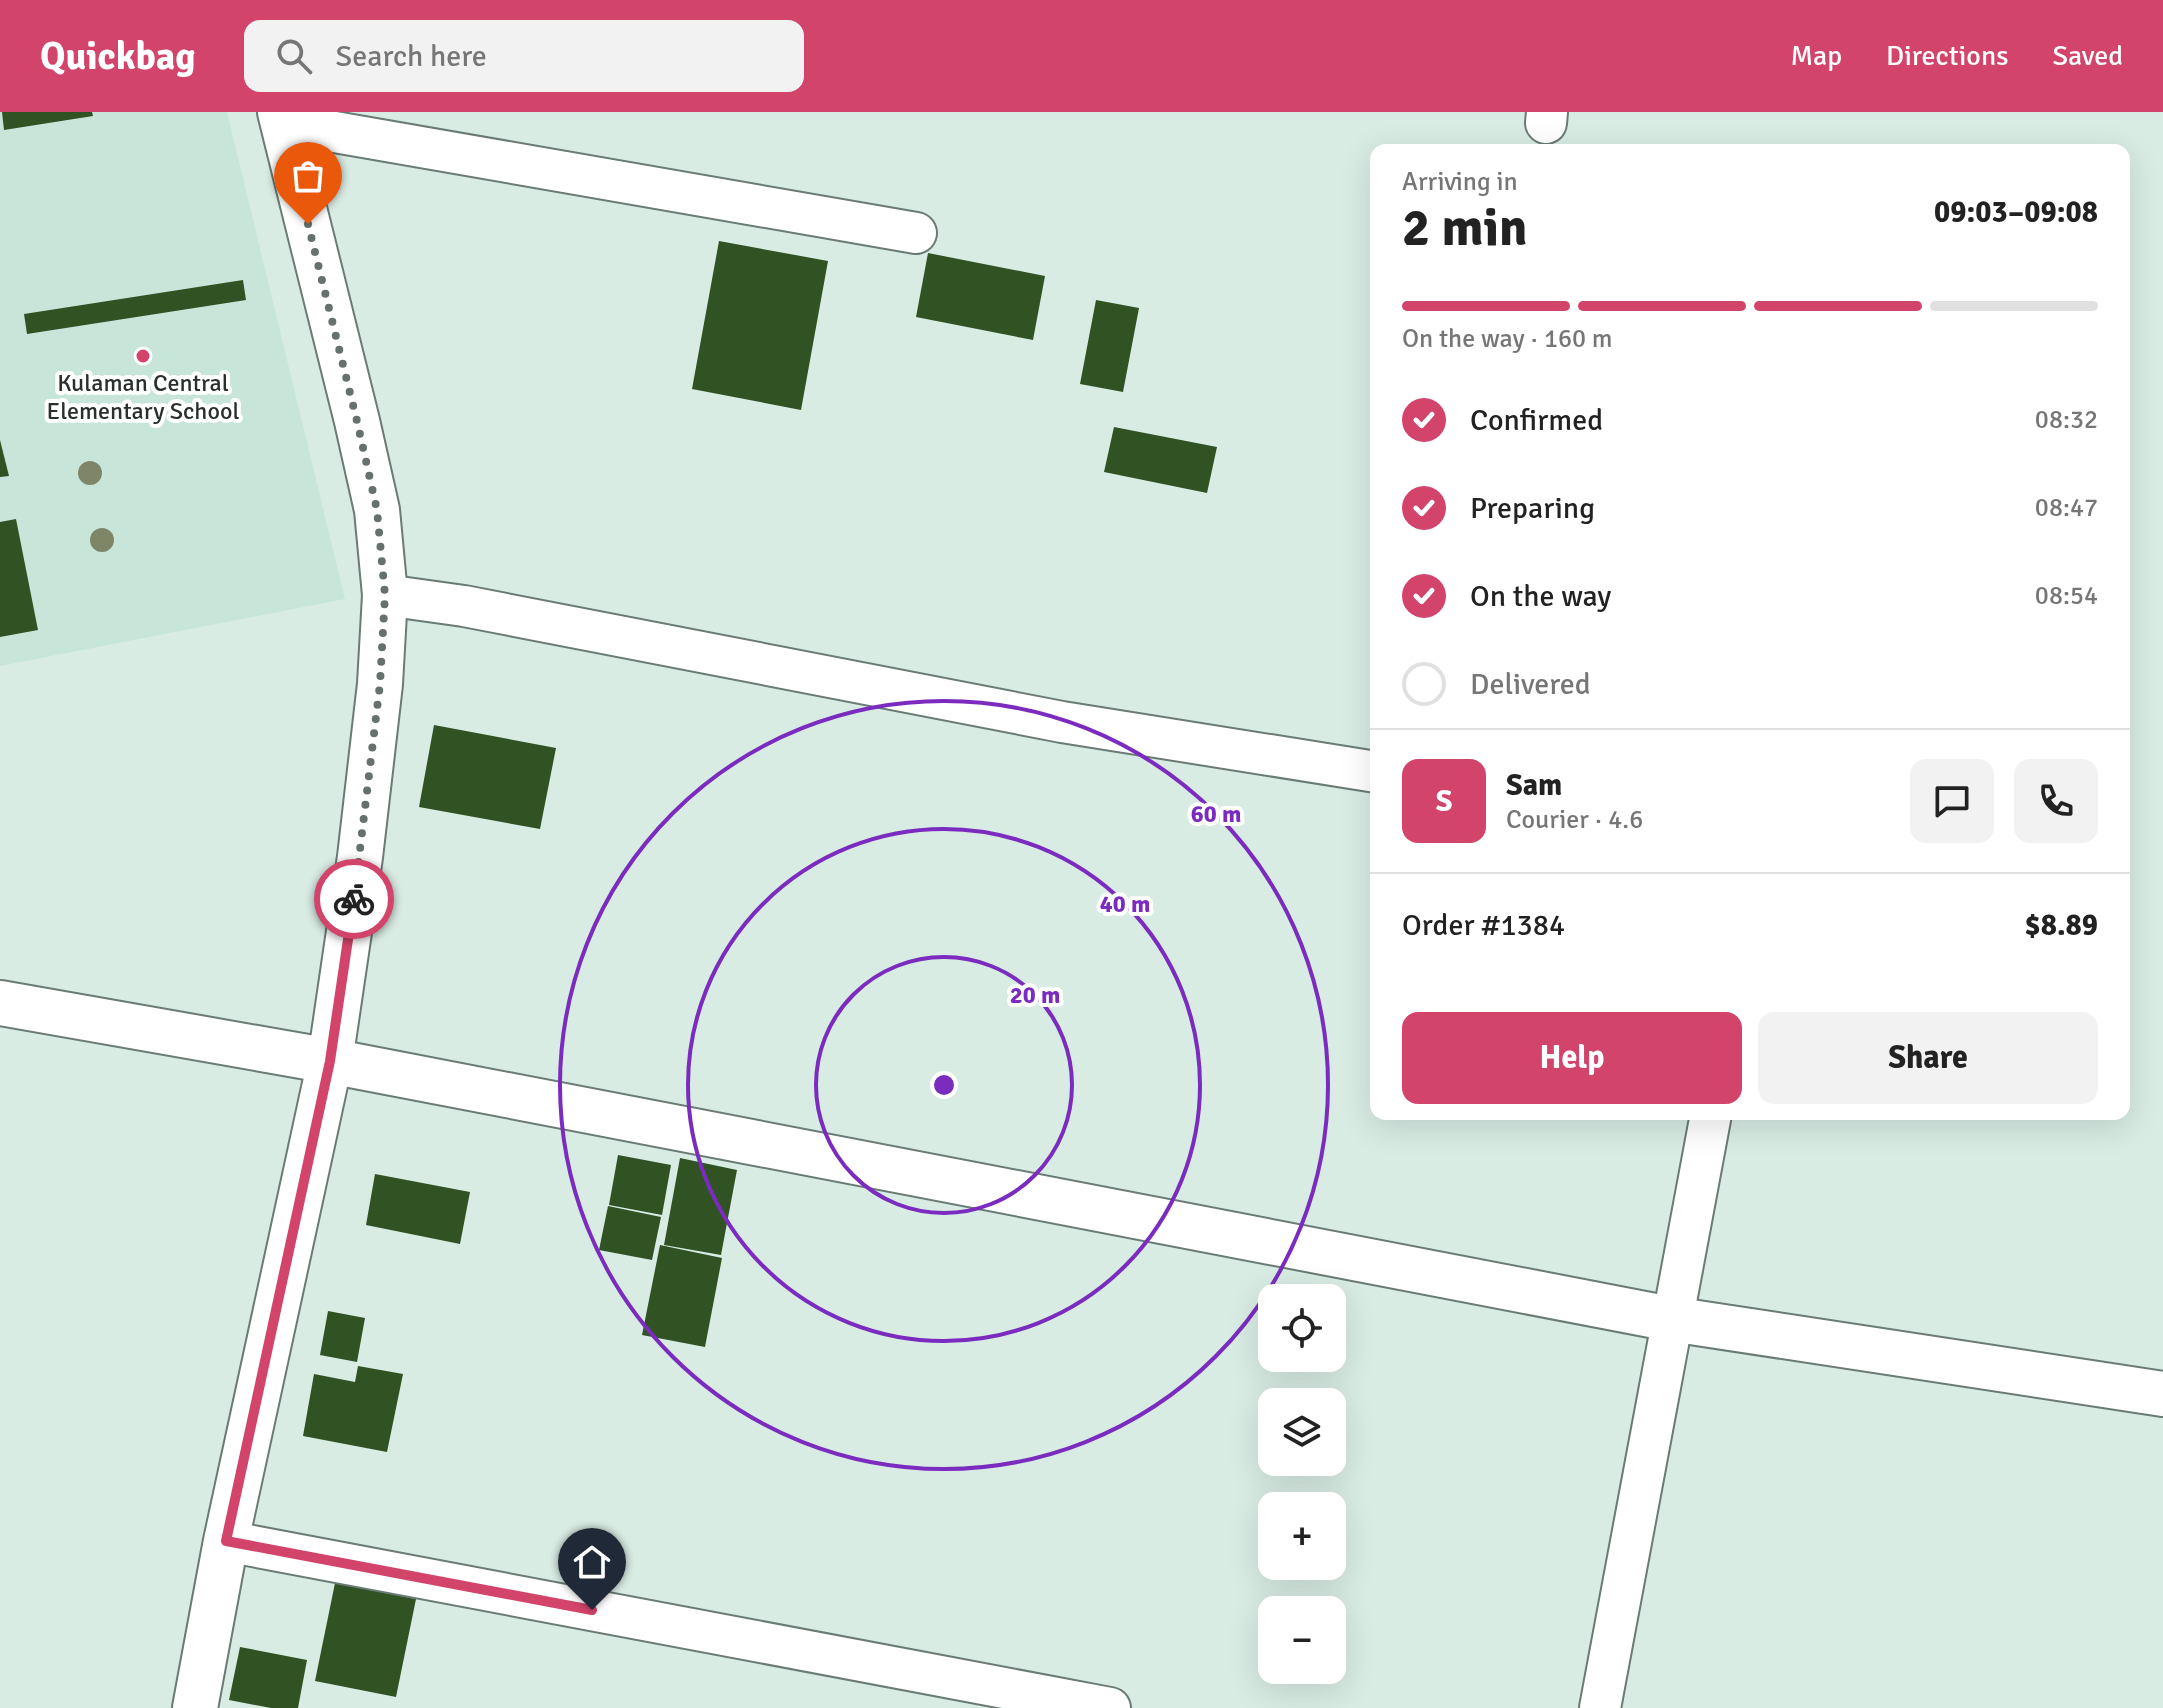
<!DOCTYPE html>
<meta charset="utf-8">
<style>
body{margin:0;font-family:Signika,sans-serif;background:#f2f2f2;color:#222;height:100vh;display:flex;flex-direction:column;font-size:30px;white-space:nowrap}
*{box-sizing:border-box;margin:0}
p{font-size:26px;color:#767676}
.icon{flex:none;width:44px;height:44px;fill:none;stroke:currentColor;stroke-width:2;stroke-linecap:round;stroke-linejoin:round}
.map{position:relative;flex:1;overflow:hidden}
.details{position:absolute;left:1370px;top:32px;width:760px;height:976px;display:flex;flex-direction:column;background:#fff;border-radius:16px;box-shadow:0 8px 32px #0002}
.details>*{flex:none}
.fabs{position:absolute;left:1258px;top:1172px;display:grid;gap:16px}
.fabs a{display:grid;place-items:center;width:88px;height:88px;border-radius:16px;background:#fff;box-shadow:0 8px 32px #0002;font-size:40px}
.pin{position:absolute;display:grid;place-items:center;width:68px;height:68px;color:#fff;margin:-82px -34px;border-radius:50% 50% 50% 0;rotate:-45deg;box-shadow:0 0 8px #0007}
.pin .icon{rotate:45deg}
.courier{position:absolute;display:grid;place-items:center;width:80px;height:80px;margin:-40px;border:6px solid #d3446b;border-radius:50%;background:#fff;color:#222;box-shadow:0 2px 10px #0007}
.headline em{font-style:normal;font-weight:700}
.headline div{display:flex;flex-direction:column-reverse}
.headline{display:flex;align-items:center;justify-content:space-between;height:136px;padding:0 32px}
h1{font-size:52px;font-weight:700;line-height:60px}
.bar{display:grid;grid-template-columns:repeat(4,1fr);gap:12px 8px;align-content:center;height:96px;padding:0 32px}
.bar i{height:10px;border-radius:6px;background:#e0e0e0}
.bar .on{background:#d3446b}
.bar p{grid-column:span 4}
.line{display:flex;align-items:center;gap:20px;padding:0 32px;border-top:2px solid #e0e0e0}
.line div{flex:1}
.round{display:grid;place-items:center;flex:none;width:84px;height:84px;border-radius:16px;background:#f2f2f2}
ol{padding:0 32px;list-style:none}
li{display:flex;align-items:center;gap:24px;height:88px}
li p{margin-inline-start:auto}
li .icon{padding:8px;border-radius:50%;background:#d3446b;color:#fff;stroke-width:4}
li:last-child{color:#767676}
li i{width:44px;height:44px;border:4px solid #e0e0e0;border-radius:50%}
.action{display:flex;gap:16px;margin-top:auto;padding:16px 32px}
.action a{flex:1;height:92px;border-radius:16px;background:#d3446b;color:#fff;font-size:32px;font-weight:700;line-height:92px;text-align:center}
.action a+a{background:#f2f2f2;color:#222}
header{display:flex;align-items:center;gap:48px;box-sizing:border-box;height:112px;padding:0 40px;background:#d3446b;color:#fff}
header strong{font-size:38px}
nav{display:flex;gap:44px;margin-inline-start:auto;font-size:28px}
.search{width:560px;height:72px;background:#f2f2f2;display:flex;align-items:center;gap:20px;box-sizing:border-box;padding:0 28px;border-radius:16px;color:#767676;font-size:30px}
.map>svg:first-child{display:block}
.built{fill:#c8e5d9}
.building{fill:#315223}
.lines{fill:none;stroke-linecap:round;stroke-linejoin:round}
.minor-casing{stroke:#697b74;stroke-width:44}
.tertiary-casing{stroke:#697b74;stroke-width:48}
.minor{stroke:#fff;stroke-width:40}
.tertiary{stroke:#fff;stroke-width:44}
.tree{fill:#7f8667}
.done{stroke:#66716c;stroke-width:8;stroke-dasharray:0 14.4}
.route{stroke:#d3446b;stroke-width:10}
.ring{fill:none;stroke:#7b2cbf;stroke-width:4}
.poi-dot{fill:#d3446b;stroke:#fff;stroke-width:3}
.labels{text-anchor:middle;stroke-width:8;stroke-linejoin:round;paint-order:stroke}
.poi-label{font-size:24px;fill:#282f2c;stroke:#fff}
.centre{fill:#7b2cbf;stroke:#fff;stroke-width:4}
.ring-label{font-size:24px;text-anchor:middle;font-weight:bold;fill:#7b2cbf;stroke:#fff;stroke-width:8;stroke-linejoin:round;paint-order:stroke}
</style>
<header>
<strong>Quickbag</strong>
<div class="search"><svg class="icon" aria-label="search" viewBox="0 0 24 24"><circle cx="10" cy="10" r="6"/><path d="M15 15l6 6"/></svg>Search here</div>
<nav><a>Map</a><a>Directions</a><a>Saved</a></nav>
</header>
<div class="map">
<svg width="2163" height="1596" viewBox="0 0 2163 1596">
<rect width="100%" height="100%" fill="#d8ece4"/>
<!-- built -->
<path class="built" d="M0,0H227L345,487L0,554Z"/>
<!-- building -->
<path class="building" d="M2,0H92L93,4L4,18Z
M719,129L828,149L801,298L692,277Z
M928,141L1045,164L1033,228L916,205Z
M243,168L246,188L27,222L24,202Z
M1096,188L1139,196L1123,280L1080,272Z
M1114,315L1217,335L1207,381L1104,360Z
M0,328L9,364L0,365Z
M16,407L38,518L0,525V410Z
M434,613L556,636L540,717L419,695Z
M618,1043L671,1053L662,1103L609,1093Z
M680,1046L737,1058L721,1143L664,1133Z
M375,1062L470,1080L460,1132L366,1113Z
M608,1094L661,1105L652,1148L599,1138Z
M660,1133L722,1146L705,1235L642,1223Z
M328,1199L365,1206L357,1250L320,1243Z
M358,1254L403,1262L387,1340L303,1324L314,1262L355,1270Z
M335,1471L416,1487L396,1585L315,1569Z
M240,1535L307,1548L298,1596H271L229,1588Z"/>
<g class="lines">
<defs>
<path id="minor" d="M283,11L916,121
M1546,11L1547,0
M385,483L464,494L1062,610L1376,660
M226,1429L1110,1596
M1600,1596L1711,1002"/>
<path id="tertiary" d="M0,891L330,949L1671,1207L2163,1282
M195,1596L226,1429L330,949L360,745L380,572L385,483L377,398L357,309L280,0"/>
</defs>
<!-- minor casing -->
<use href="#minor" class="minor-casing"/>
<!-- tertiary casing -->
<use href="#tertiary" class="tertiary-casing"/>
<!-- minor -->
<use href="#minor" class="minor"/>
<!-- tertiary -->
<use href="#tertiary" class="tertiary"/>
</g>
<!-- trees -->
<g class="tree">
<circle cx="90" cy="361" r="12"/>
<circle cx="102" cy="428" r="12"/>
</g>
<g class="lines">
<!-- done -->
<path class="done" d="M308,112L357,309L377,398L385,483L380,572L354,787"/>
<!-- route -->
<path class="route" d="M354,787L330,949L226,1429L592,1498"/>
</g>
<!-- distance rings -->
<g class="ring">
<circle cx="944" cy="973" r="128"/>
<circle cx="944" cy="973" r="256"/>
<circle cx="944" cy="973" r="384"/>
</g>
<!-- markers -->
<circle class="poi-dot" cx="143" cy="244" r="8"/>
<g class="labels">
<!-- poi labels -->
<g class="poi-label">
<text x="143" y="279">Kulaman Central<tspan x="143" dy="28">Elementary School</tspan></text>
</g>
</g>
<circle cx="944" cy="973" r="12" class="centre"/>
<g class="ring-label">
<text x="1216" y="710">60 m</text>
<text x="1125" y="800">40 m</text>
<text x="1035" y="891">20 m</text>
</g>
</svg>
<div class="fabs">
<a><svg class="icon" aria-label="locate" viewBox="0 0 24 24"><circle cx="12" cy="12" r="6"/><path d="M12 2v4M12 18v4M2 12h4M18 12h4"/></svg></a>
<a><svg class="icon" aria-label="layers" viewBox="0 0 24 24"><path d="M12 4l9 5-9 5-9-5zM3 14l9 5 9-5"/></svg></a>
<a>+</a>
<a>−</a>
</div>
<div class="pin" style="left:308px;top:112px;background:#ea580c"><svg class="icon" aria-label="bag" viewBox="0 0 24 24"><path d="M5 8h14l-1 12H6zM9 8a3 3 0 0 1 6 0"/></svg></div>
<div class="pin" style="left:592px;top:1498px;background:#1f2937"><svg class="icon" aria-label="home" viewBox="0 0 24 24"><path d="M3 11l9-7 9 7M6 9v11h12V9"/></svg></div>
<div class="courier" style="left:354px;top:787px"><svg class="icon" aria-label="bike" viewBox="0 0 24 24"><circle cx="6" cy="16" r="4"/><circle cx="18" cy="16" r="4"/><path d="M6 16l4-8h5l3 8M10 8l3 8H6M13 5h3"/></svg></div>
<section class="details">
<div class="headline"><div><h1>2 min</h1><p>Arriving in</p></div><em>09:03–09:08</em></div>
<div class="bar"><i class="on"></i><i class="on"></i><i class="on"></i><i></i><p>On the way · 160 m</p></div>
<ol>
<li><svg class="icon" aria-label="check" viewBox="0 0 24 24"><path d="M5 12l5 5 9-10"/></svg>Confirmed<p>08:32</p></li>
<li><svg class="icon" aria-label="check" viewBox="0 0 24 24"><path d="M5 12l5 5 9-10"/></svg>Preparing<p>08:47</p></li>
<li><svg class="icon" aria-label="check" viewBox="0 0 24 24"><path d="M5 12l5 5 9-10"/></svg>On the way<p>08:54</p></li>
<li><i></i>Delivered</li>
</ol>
<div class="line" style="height:144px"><b class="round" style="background:#d3446b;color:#fff">S</b><div><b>Sam</b><p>Courier · 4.6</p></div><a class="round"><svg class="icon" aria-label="chat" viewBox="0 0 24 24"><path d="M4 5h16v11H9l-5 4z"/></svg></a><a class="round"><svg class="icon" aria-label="phone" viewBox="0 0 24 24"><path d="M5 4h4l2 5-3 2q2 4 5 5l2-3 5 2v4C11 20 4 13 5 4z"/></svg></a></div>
<div class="line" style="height:104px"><div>Order #1384</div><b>$8.89</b></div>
<div class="action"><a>Help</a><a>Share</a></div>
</section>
</div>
